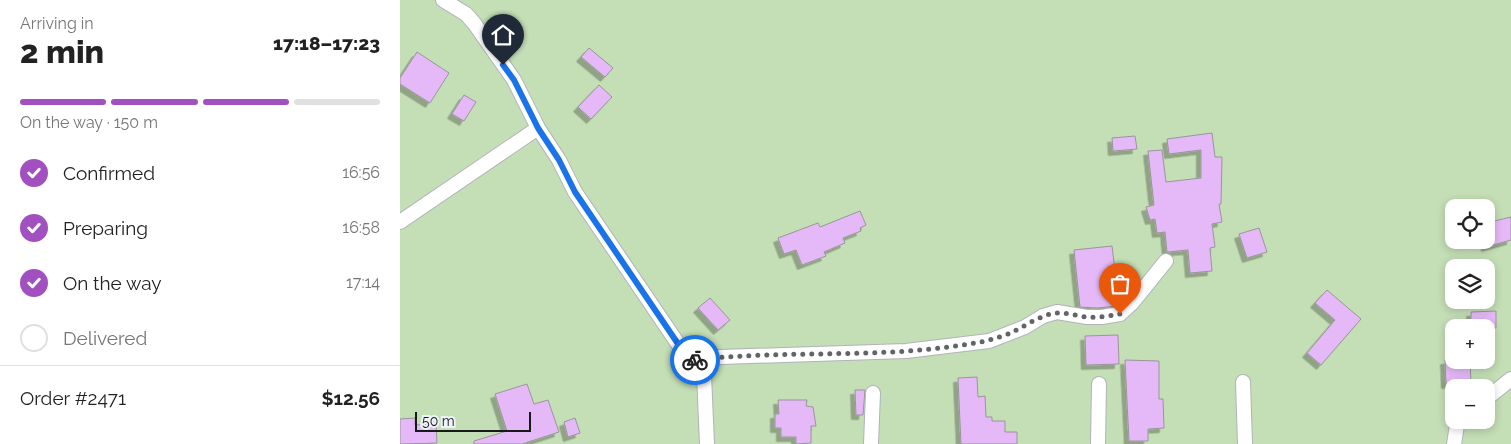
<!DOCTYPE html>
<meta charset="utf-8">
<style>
body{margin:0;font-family:Raleway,sans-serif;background:#f2f2f2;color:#222;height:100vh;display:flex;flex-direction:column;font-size:19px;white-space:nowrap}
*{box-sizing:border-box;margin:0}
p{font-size:16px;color:#767676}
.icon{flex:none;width:28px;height:28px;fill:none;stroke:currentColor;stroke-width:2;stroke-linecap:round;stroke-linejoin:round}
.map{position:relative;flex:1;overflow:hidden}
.sheet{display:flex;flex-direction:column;background:#fff;width:400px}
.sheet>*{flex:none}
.buttons{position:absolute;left:1045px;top:199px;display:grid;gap:10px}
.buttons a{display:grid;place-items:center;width:50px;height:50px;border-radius:10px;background:#fff;box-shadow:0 2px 8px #0003;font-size:25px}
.scale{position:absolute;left:15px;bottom:12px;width:116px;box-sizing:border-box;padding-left:5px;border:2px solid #17181a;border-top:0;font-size:14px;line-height:18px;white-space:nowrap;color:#17181a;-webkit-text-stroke:4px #eef2f9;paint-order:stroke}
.pin{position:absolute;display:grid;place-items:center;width:42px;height:42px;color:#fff;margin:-51px -21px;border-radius:50% 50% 50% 0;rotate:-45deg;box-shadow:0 0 5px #0007}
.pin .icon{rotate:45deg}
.courier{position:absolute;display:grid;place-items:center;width:50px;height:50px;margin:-25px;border:4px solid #1a73e8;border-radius:50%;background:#fff;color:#222;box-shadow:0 1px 6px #0007}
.head em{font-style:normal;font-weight:800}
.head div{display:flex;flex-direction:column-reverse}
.head{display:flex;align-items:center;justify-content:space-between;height:85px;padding:0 20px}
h1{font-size:32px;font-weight:800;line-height:38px}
.bar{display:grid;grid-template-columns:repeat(4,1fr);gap:8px 5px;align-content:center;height:60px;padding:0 20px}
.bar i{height:6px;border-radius:4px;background:#e0e0e0}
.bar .selected{background:#a250c0}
.bar p{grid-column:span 4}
.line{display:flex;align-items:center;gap:12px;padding:0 20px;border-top:1px solid #e0e0e0}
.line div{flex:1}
ol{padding:0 20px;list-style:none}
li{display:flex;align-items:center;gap:15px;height:55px}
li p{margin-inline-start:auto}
li .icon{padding:5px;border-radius:50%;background:#a250c0;color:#fff;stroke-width:4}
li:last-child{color:#767676}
li i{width:28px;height:28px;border:2px solid #e0e0e0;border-radius:50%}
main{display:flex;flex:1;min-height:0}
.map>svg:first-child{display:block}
.green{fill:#c4deb6;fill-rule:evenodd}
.building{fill:#e5b9f7;stroke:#99959b;filter:url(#shadow)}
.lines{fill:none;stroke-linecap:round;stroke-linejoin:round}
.street-casing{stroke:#b0b3ba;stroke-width:16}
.street{stroke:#fff;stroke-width:14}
.done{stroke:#626468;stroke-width:5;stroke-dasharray:0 9}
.route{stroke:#1a73e8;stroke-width:6}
</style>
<main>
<section class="sheet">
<div class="head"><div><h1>2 min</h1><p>Arriving in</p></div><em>17:18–17:23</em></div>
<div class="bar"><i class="selected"></i><i class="selected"></i><i class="selected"></i><i></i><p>On the way · 150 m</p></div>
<ol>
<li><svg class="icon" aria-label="check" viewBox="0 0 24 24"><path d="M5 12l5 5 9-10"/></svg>Confirmed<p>16:56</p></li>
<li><svg class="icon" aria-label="check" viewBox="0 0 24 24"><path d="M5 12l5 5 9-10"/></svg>Preparing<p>16:58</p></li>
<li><svg class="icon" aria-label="check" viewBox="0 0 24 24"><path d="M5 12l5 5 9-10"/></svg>On the way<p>17:14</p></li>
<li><i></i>Delivered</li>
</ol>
<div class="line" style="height:65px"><div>Order #2471</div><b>$12.56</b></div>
</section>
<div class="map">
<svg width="1111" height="444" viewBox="0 0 1111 444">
<defs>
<filter id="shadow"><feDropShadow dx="-4.5" dy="4.5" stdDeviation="0" flood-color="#0004"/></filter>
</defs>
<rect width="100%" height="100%" fill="#eef2f9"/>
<!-- green -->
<path class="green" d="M0,0H1111V444H0ZM1054,208H1086V240H1054ZM1054,268H1086V300H1054ZM1054,328H1086V360H1054ZM1054,388H1086V420H1054Z"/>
<!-- building -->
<path class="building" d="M189,48L213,68L205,77L181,57Z
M17,52L49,73L30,103L0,84V78Z
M199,85L212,97L191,119L178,107Z
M64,95L76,102L64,121L52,114Z
M812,133L815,157H822L821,204H819L822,222L812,224L815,247L810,248L812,271L790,273L788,250L767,252L765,232L757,233L755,219L750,220L746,207L754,205L748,151L762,150L766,182L801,178V150L769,154L767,139Z
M735,136L737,149L713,151L712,138Z
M460,211L466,225L460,228L461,231L443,238L445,243L424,252L426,256L402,265L396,250L384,254L378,238L418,223L420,227Z
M1111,217V240L1086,247V223Z
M859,228L867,252L847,258L839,234Z
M712,246L719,303L716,306L697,308L680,307L674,250Z
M927,290L961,319L921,365L907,353L935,320L915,303Z
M310,298L330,320L318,330L298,308Z
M1096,311V328H1071V312Z
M718,335L719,364L686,365L685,336Z
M725,360L759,361V399H763L764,428L748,429V441H729Z
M1045,360H1070L1071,383L1046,384Z
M577,377L578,397L585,396L586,417H592V421H605V432H617V444H561L558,378Z
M127,384L134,404L148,400L159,432L122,444H74V441L107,431L95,394Z
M455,390H465L463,415H456Z
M378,400H407L406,406L413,407L416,426H411V443L396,444V437H381V428H375V414H379Z
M15,418V425L36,424L37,443L0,444V419Z
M175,418L180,433L168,437L164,422Z"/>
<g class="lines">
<defs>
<path id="street" d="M43,0L66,14L74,23L114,80L138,128L159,160L175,192L289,360L304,375L307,444
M0,222L138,128
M289,360L321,357L506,351L589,341L625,327L643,316L657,312L687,317H702L720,314L732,303L766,261
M843,382L845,444
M1086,399L1111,379
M471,444L473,393
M698,444L699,384
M1054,444L1057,425L1061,420"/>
</defs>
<!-- street casing -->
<use href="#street" class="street-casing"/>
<!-- street -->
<use href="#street" class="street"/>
</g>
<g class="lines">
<!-- done -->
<path class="done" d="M295,360C379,350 464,358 549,347C569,344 588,342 608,334C623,328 639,315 656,313C666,312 676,316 686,317C697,318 709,316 720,314"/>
<!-- route -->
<path class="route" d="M103,65L114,80L138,128L159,160L175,192L289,360H295"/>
</g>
</svg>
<div class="buttons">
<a><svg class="icon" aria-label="locate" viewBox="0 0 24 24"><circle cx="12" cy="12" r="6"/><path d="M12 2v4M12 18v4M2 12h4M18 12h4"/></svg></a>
<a><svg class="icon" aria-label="layers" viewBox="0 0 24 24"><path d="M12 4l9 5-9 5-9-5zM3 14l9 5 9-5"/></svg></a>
<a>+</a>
<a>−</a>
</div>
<div class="scale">50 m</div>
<div class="pin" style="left:720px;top:314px;background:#ea580c"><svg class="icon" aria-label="bag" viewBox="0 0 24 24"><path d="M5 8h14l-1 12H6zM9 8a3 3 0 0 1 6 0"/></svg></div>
<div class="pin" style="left:103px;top:65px;background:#1f2937"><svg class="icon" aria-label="home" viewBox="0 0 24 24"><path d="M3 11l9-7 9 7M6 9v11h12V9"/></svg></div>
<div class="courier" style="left:295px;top:360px"><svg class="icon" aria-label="bike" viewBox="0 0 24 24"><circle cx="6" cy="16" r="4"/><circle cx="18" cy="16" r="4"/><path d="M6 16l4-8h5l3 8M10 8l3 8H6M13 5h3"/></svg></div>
</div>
</main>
